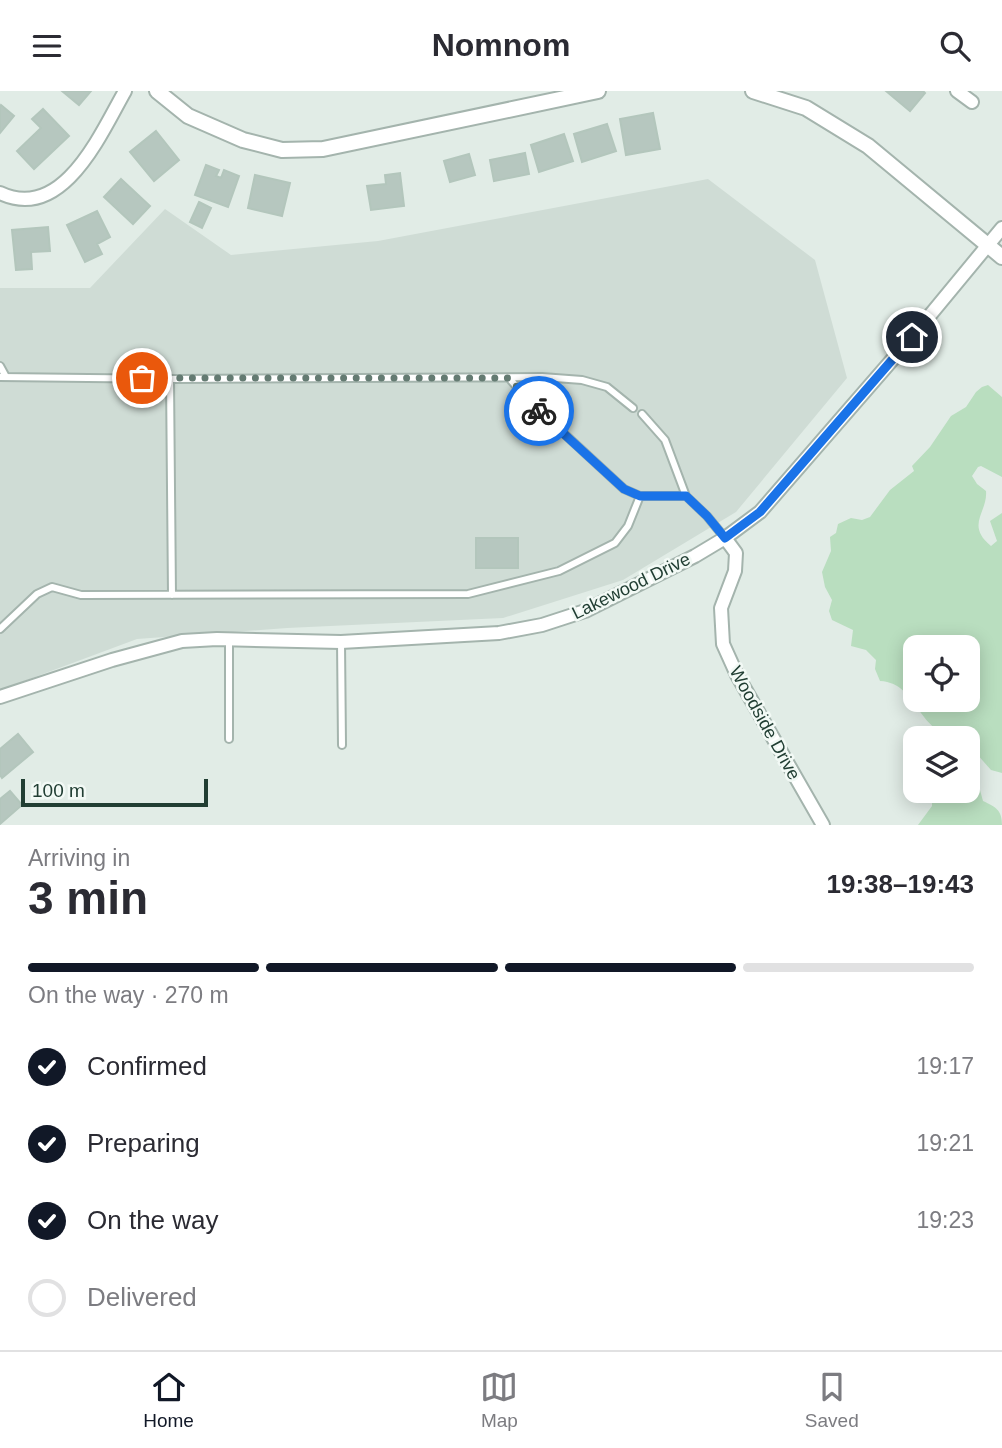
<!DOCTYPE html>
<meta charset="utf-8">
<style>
body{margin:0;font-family:Helvetica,sans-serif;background:#f7f7f7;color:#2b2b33;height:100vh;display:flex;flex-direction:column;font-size:26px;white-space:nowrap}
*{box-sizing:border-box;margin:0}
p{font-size:23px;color:#7c7c81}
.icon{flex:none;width:38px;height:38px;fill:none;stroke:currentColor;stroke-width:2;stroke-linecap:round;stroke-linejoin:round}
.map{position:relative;height:734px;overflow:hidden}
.side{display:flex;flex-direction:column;background:#fff;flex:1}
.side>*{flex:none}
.controls{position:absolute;left:903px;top:544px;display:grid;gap:14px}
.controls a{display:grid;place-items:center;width:77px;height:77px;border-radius:14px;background:#fff;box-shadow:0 4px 18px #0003;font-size:35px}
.scale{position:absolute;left:21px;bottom:18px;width:187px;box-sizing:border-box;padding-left:7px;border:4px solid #213e33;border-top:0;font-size:19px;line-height:24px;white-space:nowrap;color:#213e33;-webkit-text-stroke:5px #f2f9f5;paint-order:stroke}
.pin{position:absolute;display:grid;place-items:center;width:60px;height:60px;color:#fff;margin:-30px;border:4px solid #fff;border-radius:50%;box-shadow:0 2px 7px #0007}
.courier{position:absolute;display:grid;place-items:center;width:70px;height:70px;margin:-35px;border:5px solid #1a73e8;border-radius:50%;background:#fff;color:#222;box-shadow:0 2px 9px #0007}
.overview em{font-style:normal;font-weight:700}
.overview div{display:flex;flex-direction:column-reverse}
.overview{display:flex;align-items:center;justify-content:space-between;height:119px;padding:0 28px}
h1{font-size:46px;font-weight:700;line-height:52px}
.bar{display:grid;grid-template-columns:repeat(4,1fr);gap:10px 7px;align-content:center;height:84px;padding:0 28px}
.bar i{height:9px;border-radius:5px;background:#e1e1e2}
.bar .current{background:#111827}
.bar p{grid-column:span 4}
ol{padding:0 28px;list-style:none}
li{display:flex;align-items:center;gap:21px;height:77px}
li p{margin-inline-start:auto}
li .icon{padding:7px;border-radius:50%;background:#111827;color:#fff;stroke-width:4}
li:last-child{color:#7c7c81}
li i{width:38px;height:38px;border:4px solid #e1e1e2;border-radius:50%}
header{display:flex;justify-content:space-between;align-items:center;height:91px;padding:0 28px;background:#fff;font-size:32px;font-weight:700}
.tab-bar{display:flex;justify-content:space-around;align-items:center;height:98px;border-top:2px solid #e1e1e2;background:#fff;font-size:19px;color:#7c7c81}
.tab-bar a{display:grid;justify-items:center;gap:4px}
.tab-bar .current{color:#111827}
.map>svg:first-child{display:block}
.built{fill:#cfdcd5}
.green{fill:#b9debf;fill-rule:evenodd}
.building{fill:#b6c7bf;stroke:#b3c6bc;stroke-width:2}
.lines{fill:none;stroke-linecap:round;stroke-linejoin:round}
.service-casing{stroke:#a4b4ad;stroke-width:10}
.minor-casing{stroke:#a4b4ad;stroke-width:16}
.tertiary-casing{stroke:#a4b4ad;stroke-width:18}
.service{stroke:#fff;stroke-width:6}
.minor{stroke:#fff;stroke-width:12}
.tertiary{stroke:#fff;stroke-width:14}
.done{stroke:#647b72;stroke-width:7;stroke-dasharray:0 12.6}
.route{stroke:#1a73e8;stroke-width:9}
.labels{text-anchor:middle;stroke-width:5;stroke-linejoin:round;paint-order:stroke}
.street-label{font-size:18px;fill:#213e33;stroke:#f2f9f5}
</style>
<header><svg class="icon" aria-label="menu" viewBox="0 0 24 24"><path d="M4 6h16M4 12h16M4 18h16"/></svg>Nomnom<svg class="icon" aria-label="search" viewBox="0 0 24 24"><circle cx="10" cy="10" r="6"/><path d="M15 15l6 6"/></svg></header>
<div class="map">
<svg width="1002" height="734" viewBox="0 0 1002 734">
<rect width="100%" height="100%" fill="#e1ece6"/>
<!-- built -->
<path class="built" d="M708,88L815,169L847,287L736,421L623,489L503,527L287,537L137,548L0,599V197H90L165,118L231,164L378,150Z"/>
<!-- green -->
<path class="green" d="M988,294L1002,306V386L981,375L978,376L972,385L977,393L986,400C988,421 965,434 991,455L997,450L990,430L1002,422V682L991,679L968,653V648C915,648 921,592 880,590L875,578L876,569L866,559L851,555L853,539L832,529L829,520L832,509L825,496L822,481L831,460L830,446L836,442L838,433L851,427L862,429L870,426L890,399L914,380L912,375L930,356L951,325L966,316L976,301L982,296ZM915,556H968V609H915Z
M968,688L980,699L983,710C996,716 1002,719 1002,734H918L932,715V700H968Z"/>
<!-- building -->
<path class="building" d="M62,0H91L79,14Z
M886,0H923L925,2L910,20Z
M1,14L14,25L0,42V16Z
M43,18L69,45L34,78L17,60L41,37L32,28Z
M653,22L660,58L626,64L620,28Z
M607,33L616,60L582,71L574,43Z
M156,40L179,69L154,90L130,61Z
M564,43L573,70L539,81L531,54Z
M525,62L529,83L494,90L490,69Z
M469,63L475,84L450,91L444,70Z
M206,74L219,79L216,85L221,87L224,79L239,85L228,116L195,104Z
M400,82L404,115L371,119L367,95L386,93L385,84Z
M255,84L290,92L282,125L248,117Z
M121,88L150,115L133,133L104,106Z
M199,111L211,117L202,137L190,131Z
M97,120L110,146L97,153L102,163L85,171L67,134Z
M48,136L50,160L31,161L32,178L16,179L12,139Z
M476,447H518V477H476Z
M18,643L33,661L2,687L0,684V658Z
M10,700L22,714L0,733V708Z"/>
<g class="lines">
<defs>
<path id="service" d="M0,275L6,286
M0,286L176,288L542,286L582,289L607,296L633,317
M509,287L532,313L624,398L640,405H686
M170,288L172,504
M642,323L665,349L686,405L707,425L725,447
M0,538L37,503L52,496L81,504L468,503L559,480L615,452L628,435L640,405
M341,551L342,654
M229,648V549"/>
<path id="minor" d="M957,0L972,11
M0,102C63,132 101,42 125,0
M725,447L736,462L735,480L721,517L723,553L737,584L823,734
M0,606L112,569L182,550L217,548L341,551L499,542L542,534L585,520L695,465L725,447L760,421L912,246L1002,137"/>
<path id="tertiary" d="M157,0L188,25L243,49L282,59L323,58L598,0
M753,0L806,17L868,55L1002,166"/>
</defs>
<!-- service casing -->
<use href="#service" class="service-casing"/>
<!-- minor casing -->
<use href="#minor" class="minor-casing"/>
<!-- tertiary casing -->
<use href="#tertiary" class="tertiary-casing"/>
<!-- service -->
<use href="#service" class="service"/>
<!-- minor -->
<use href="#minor" class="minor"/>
<!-- tertiary -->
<use href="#tertiary" class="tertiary"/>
</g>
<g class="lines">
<!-- done -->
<path class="done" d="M142,287H509L539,320"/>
<!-- route -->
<path class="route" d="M539,320L624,398L640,405H686L707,425L725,447L760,421L912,246"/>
</g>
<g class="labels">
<!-- street labels -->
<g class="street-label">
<text transform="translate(631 495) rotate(-26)" y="6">Lakewood Drive</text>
<text transform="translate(765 632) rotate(61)" y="6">Woodside Drive</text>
</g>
</g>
</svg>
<div class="controls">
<a><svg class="icon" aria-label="locate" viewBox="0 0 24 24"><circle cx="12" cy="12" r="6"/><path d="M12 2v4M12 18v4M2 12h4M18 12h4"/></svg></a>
<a><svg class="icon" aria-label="layers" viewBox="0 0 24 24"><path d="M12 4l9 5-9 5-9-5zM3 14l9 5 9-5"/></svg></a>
</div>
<div class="scale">100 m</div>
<div class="pin" style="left:142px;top:287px;background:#ea580c"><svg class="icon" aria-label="bag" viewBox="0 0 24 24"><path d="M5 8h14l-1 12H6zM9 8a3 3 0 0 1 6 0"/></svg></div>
<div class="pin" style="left:912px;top:246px;background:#1f2937"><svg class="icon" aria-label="home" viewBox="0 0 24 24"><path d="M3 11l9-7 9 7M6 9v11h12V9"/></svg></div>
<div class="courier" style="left:539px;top:320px"><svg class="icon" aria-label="bike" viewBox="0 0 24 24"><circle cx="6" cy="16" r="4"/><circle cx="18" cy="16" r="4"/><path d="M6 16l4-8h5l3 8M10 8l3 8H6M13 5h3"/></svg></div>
</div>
<section class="side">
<div class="overview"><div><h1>3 min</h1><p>Arriving in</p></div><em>19:38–19:43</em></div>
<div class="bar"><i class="current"></i><i class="current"></i><i class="current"></i><i></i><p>On the way · 270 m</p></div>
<ol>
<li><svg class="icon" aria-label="check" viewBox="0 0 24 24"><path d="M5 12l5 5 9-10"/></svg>Confirmed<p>19:17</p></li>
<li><svg class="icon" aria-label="check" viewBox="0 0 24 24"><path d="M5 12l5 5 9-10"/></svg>Preparing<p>19:21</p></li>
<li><svg class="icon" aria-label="check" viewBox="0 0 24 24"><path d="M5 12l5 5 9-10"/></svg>On the way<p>19:23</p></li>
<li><i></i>Delivered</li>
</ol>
</section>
<nav class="tab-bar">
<a class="current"><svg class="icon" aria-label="home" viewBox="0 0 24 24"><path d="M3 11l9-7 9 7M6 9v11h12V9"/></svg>Home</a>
<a><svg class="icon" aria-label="map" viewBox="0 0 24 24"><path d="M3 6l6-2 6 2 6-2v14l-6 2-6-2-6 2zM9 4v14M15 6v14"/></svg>Map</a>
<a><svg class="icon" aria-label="saved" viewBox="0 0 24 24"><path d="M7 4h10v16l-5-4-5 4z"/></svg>Saved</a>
</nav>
